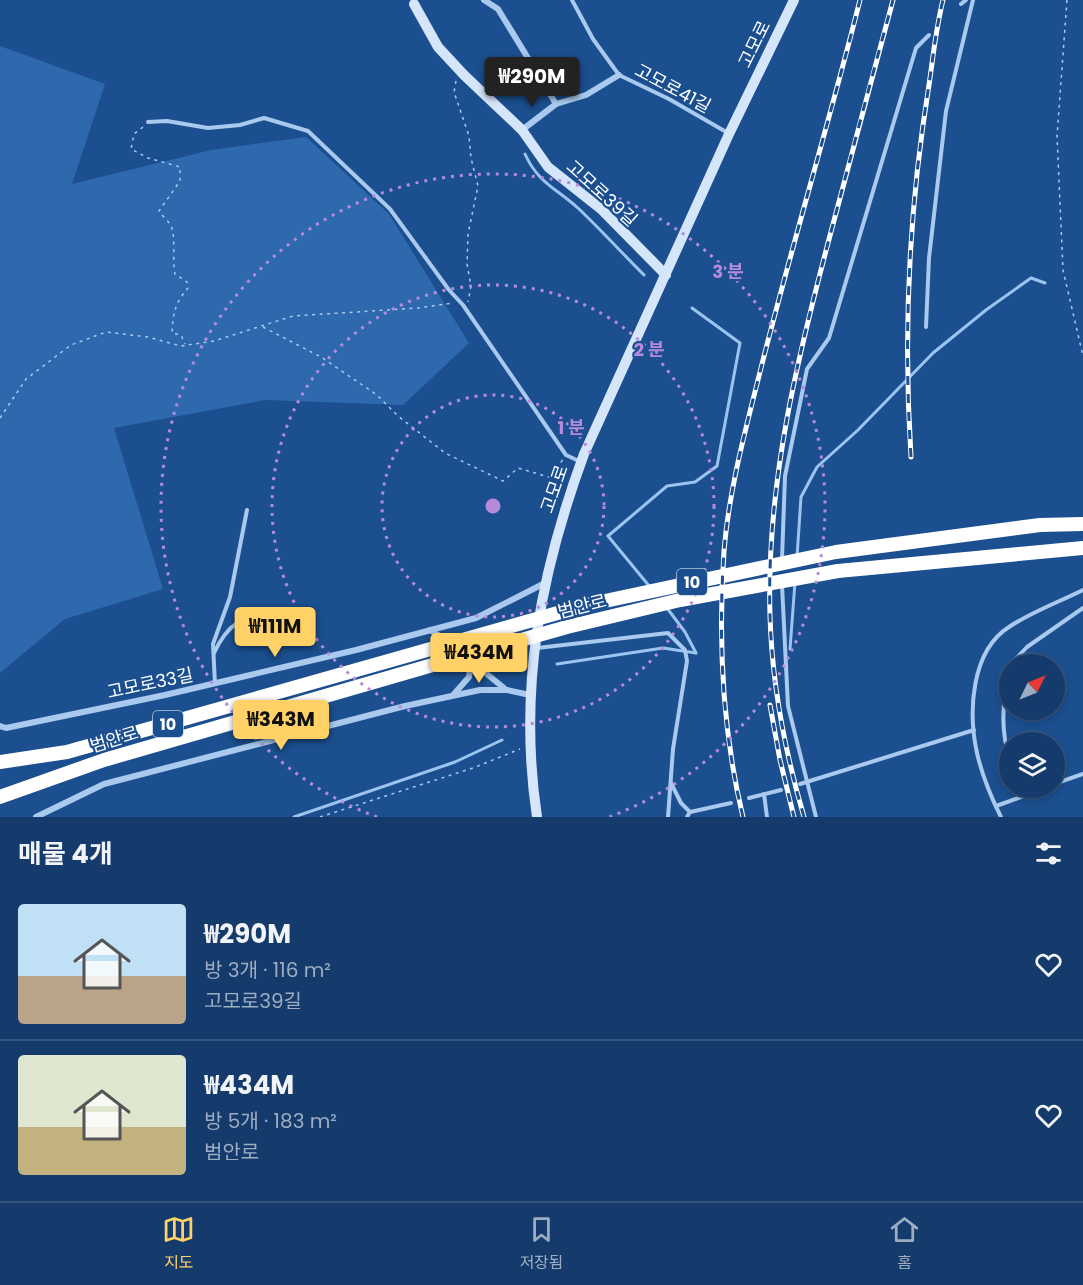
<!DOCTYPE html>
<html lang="ko">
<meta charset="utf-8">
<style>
:root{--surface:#143b6b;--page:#1d4271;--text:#f1f3f6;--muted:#9dadc1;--line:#33557e;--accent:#ffd166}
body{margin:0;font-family:Poppins,"Noto Sans KR",sans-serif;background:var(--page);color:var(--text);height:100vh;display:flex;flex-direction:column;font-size:22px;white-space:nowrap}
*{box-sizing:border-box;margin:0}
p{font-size:20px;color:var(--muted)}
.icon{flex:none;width:33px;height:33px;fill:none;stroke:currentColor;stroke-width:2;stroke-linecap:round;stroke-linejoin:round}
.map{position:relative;height:817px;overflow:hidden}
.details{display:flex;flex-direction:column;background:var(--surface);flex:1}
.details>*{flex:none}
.needle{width:39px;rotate:47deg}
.fabs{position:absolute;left:999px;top:654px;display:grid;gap:12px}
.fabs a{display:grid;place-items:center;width:66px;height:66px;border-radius:50%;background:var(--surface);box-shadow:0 3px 9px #0003,0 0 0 2px var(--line);font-size:30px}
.price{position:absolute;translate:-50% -51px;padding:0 14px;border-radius:6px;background:var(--accent);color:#111;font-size:20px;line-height:39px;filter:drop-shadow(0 2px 3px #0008)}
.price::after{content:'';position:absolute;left:50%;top:36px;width:18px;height:14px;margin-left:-9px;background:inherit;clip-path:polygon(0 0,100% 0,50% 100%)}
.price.active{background:#222;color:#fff}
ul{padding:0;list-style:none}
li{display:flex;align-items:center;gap:18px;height:150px;padding:0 18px}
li+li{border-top:2px solid var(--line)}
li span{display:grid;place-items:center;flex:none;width:168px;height:120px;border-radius:6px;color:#555}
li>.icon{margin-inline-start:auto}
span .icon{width:72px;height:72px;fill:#fffc;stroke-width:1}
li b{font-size:26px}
h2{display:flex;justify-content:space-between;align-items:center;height:72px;padding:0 18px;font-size:26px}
.dock{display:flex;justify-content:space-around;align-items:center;height:84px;border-top:2px solid var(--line);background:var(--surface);font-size:16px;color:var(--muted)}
.dock a{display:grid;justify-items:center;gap:3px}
.dock .active{color:var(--accent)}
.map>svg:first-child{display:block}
</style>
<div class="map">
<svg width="1083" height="817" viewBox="0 0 1083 817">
<rect width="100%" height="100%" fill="#1b4f8f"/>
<polygon fill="#2e69ad" points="0,46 105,84 72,184 211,150 306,137 389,214 469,343 403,405 265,400 114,428 163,589 65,619 0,673"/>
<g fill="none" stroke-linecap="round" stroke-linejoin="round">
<g stroke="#9cc4f0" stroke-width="3">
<path d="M525,154C538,183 556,188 579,209C601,230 622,253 644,275"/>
<polyline points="797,557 801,497 817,467 858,430 933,353 986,310 1031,278 1045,283"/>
<polyline points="650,587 608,536 667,486 695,482 717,466 740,343 692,308"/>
<polyline points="667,608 685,632 696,653"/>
<polyline points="790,649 795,582"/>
<polyline points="557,664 663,648 696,653"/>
<polyline points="294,817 455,762 502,740"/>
</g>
<g stroke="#a9c9ee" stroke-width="1.5" stroke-dasharray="3 4.5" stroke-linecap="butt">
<polyline points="1067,0 1057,136 1063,270 1083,356"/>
<polyline points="456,81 454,92 469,136 471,158 478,186 468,234 467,264 471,286 468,302"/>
<path d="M143,127L134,134L131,149L148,158L180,167V181L159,211C162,216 168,220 171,226C176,236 172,259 175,274L187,282L188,288C175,303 173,313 172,333L181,335L185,344"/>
<polyline points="263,327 321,357 377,395 398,416 445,453 503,481 518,468 552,478 563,459"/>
<polyline points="0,418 26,379 71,345 106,332 148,337 181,346 214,341 293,316 418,308 453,303"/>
<polyline points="1054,770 1059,774"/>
<polyline points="320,817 473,768 520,749"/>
</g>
<g stroke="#a9c9ee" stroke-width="4">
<polyline points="572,0 593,39 619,75 669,99 728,133"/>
<polyline points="961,4 966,0"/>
<polyline points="148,122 167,121 208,128 240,125 264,118 308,131 390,209 449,290 463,305 566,455 581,462"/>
<polyline points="926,327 929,258 946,111 973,0"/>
<polyline points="782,559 785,476 807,369 829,338 916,48 929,35"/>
<polyline points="782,585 788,706 816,817"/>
<polyline points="537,648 668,633 685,650 687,661 673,749 668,817"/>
<path d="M214,653C229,621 243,618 275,609"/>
<polyline points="1011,664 1027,647 1083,608"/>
<path d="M1010,666C1003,696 999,729 1010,759"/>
<polyline points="215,684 213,644 230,597 247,510"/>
<polyline points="671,783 681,803 690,812"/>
<polyline points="800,784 974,730"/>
<polyline points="1054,784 1083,774"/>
<polyline points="764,794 767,817"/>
<polyline points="749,798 781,790"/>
<polyline points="996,806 1046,788"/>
<polyline points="687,817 690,812 731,803"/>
<path d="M1001,817C991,797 982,775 977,753C968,712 971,651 1009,627C1031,612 1059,602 1083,590"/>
</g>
<g stroke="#a9c9ee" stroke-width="6">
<polyline points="484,0 498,9 556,104"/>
<polyline points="522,130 556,104 586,95 619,75"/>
<polyline points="430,630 449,642"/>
<polyline points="466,657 504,688"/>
<polyline points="454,694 469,677 471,661"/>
<polyline points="0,726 6,728 165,695 356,650 476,618 543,584"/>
<polyline points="36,817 104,784 405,706 480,690 507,690 530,695"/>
</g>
<g stroke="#d6e6fa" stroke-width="10">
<polyline points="414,4 438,47 464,75 522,130 548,167 601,209 666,275"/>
<path d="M537,817C518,689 540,574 584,454L729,134L794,0"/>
</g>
<g stroke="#fff" stroke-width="14">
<polyline points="0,762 67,752 586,605 836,552 1040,525 1083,524"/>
<polyline points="0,797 104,760 443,662 567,627 680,600 838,571 1083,548"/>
</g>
<g stroke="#fff" stroke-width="5">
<g id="rail">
<path d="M911,457C903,333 909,208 929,85C933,57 936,28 943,0"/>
<polyline points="770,705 780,760 794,817"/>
<path d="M743,817C722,730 718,640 724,551C729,489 746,428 761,368C792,245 829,123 860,0"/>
<path d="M804,817C785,752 772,684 770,616C766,483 798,355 832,228C852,152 872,76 893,0"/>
</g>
</g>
<use href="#rail" stroke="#1b4f8f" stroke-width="3" stroke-dasharray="9" stroke-linecap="butt"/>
</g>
<g fill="none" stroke="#b68bdc" stroke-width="3" stroke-dasharray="3 6">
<circle cx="493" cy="506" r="111"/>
<circle cx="493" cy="506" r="221"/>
<path d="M377 817A332 332 0 1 1 609 817"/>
</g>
<g text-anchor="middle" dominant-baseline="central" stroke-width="4.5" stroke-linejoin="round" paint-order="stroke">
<g fill="#1b4f8f" stroke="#bbcadd" stroke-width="1.5">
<rect x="677" y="569" width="30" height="26" rx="4.5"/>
<rect x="153" y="711" width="30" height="26" rx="4.5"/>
</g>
<g font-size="16" font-weight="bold" fill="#fff">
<text x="692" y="582">10</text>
<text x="168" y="724">10</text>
</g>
<g font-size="18" fill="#fff" stroke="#1b4f8f">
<text transform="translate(754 44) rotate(-64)">고모로</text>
<text transform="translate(673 88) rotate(28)">고모로41길</text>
<text transform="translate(602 193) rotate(42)">고모로39길</text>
<text transform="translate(554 489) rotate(-71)">고모로</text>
<text transform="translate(582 606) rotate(-14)">범안로</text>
<text transform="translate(150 683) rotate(-12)">고모로33길</text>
<text transform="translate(114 739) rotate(-17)">범안로</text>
</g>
</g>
<circle cx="493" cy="506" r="9" fill="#b68bdc" stroke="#1b4f8f" stroke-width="3"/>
<g font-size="18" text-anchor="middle" font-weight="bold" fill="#b68bdc" stroke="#1b4f8f" stroke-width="4.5" stroke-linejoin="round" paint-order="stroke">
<text x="728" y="278">3 분</text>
<text x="649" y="356">2 분</text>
<text x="571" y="434">1 분</text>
</g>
</svg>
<div class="fabs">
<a><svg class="needle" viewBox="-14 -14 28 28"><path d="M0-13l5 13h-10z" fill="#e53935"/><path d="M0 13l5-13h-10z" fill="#9dadc1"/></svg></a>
<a><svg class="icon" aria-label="layers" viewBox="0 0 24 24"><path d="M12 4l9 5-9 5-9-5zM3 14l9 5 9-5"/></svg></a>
</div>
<b class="price active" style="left:532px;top:108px">₩290M</b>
<b class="price" style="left:275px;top:658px">₩111M</b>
<b class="price" style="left:479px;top:684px">₩434M</b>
<b class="price" style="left:281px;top:751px">₩343M</b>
</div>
<section class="details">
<h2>매물 4개<svg class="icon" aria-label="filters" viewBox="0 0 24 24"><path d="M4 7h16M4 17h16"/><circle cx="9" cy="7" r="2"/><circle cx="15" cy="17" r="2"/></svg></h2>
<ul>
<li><span style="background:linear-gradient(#bfe0f5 60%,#b9a48a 0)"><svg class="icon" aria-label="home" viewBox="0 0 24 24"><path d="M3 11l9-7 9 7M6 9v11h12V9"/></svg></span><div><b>₩290M</b><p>방 3개 · 116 m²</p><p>고모로39길</p></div><svg class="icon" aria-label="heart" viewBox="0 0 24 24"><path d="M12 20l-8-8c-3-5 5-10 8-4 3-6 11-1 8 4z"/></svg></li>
<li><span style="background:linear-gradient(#dfe7d0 60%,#c2b280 0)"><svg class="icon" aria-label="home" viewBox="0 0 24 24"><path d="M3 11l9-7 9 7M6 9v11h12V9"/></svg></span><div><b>₩434M</b><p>방 5개 · 183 m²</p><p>범안로</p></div><svg class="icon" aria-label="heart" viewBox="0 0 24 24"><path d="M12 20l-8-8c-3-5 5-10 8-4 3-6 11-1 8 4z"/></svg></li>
</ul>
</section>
<nav class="dock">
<a class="active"><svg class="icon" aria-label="map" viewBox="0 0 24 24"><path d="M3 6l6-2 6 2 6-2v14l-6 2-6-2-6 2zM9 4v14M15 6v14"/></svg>지도</a>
<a><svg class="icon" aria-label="saved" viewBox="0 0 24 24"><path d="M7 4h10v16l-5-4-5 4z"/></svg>저장됨</a>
<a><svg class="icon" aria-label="home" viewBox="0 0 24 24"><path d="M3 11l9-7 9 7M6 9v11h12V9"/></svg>홈</a>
</nav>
